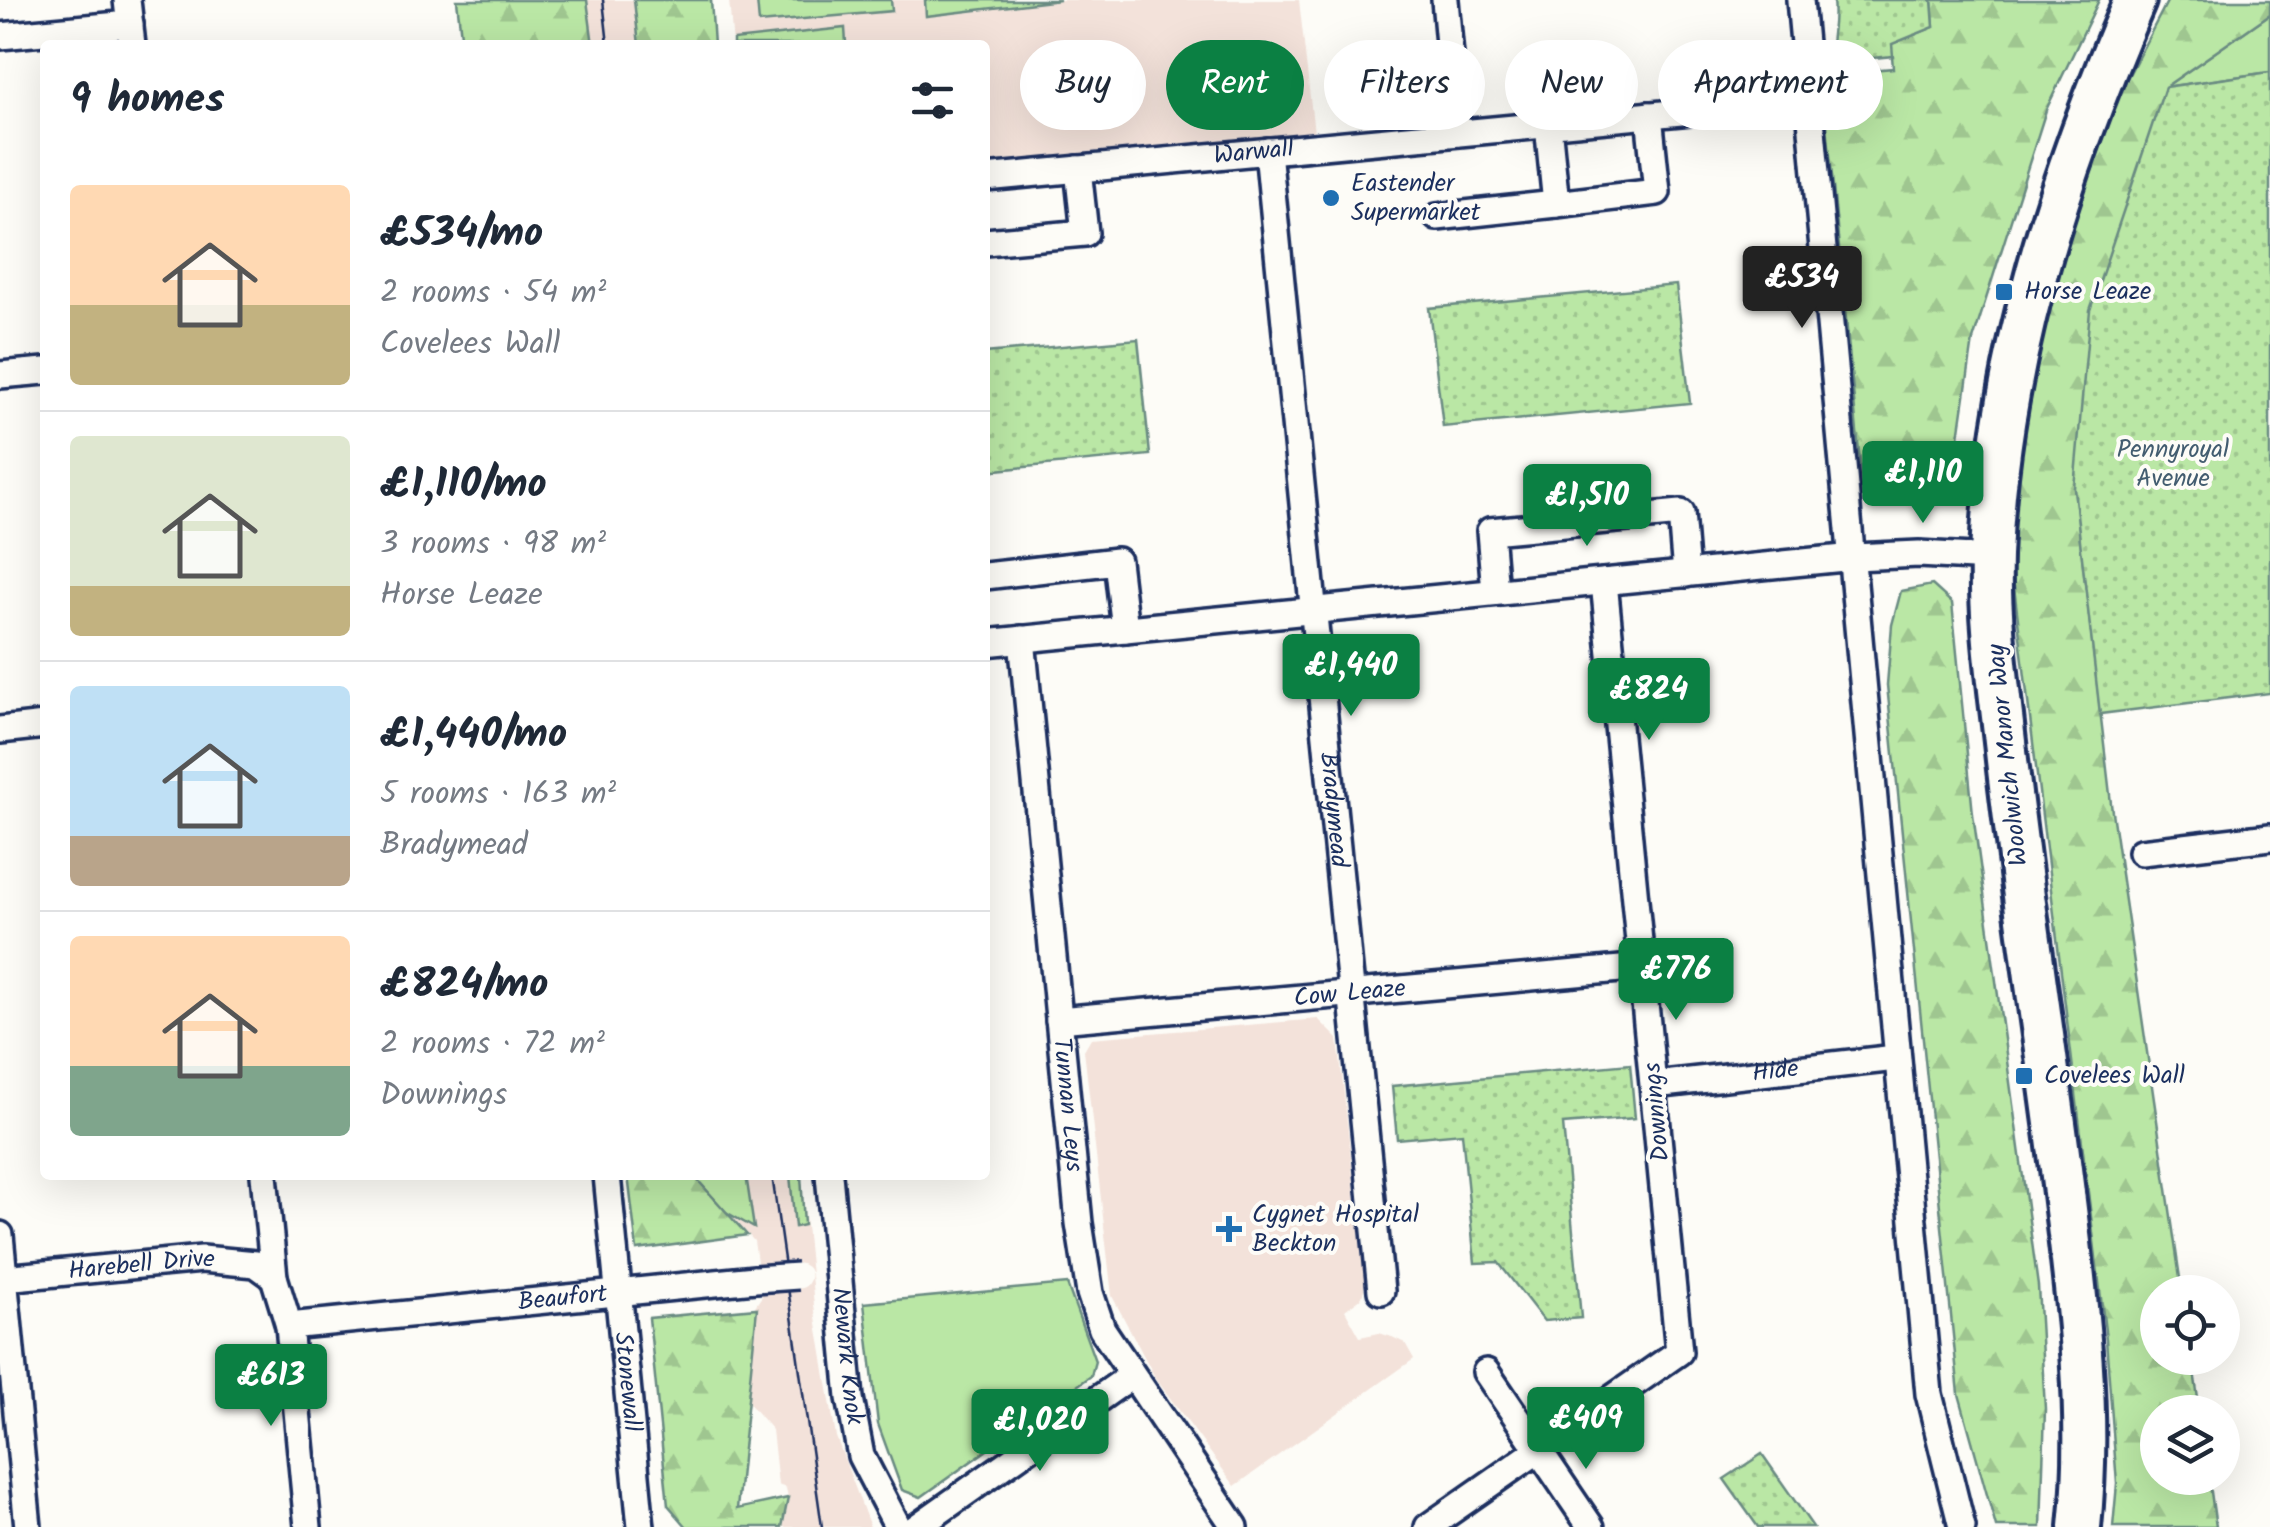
<!DOCTYPE html>
<meta charset="utf-8">
<style>
:root{--surface:#fff;--page:#f6f6f7;--text:#1f2937;--muted:#747a83;--line:#e0e1e3;--accent:#0b8043}
body{margin:0;font-family:Kalam,sans-serif;background:var(--page);color:var(--text);height:100vh;display:flex;flex-direction:column;font-size:38px;white-space:nowrap}
*{box-sizing:border-box;margin:0}
p{font-size:32px;color:var(--muted)}
.icon{flex:none;width:55px;height:55px;fill:none;stroke:currentColor;stroke-width:2;stroke-linecap:round;stroke-linejoin:round}
.map{position:relative;flex:1;overflow:hidden}
.details{position:absolute;left:40px;top:40px;width:950px;height:1140px;display:flex;flex-direction:column;background:var(--surface);border-radius:10px;box-shadow:0 10px 40px #0002}
.details>*{flex:none}
.hud{position:absolute;left:1020px;top:40px;width:950px;height:90px;display:flex;gap:20px}
.controls{position:absolute;left:2140px;top:1275px;display:grid;gap:20px}
.controls a{display:grid;place-items:center;width:100px;height:100px;border-radius:50%;background:var(--surface);box-shadow:0 10px 40px #0002;font-size:50px}
.price{position:absolute;translate:-50% -85px;padding:0 22px;border-radius:10px;background:var(--accent);color:#fff;font-size:32px;line-height:65px;filter:drop-shadow(0 2px 5px #0008)}
.price::after{content:'';position:absolute;left:50%;top:60px;width:30px;height:22px;margin-left:-15px;background:inherit;clip-path:polygon(0 0,100% 0,50% 100%)}
.price.on{background:#222;color:#fff}
ul{padding:0;list-style:none}
li{display:flex;align-items:center;gap:30px;height:250px;padding:0 30px}
li+li{border-top:2px solid var(--line)}
li span{display:grid;place-items:center;flex:none;width:280px;height:200px;border-radius:10px;color:#555}
li>.icon{margin-inline-start:auto}
span .icon{width:120px;height:120px;fill:#fffc;stroke-width:1}
li b{font-size:42px}
h2{display:flex;justify-content:space-between;align-items:center;height:120px;padding:0 30px;font-size:42px}
.chip{padding:0 35px;border-radius:45px;background:var(--surface);box-shadow:0 10px 40px #0002;font-size:35px;line-height:90px}
.chip.on{background:var(--accent);color:#fff}
.map>svg:first-child{display:block}
</style>
<div class="map">
<svg width="2270" height="1527" viewBox="0 0 2270 1527">
<defs>
<pattern id="forest-firs" width="22" height="20" patternUnits="userSpaceOnUse" patternTransform="scale(2.5)"><rect width="22" height="20" fill="#bae7a5"/><path d="M5 1l3.5 6h-7zM16 11l3.5 6h-7z" fill="#9fc690"/></pattern>
<pattern id="garden-dots" width="8" height="8" patternUnits="userSpaceOnUse" patternTransform="scale(2.5)"><rect width="8" height="8" fill="#bae7a5"/><path d="M2 2h.1M6 6h.1" fill="none" stroke="#9fc690" stroke-width="1.8" stroke-linecap="round"/></pattern>
</defs>
<rect width="100%" height="100%" fill="#fdfcf7"/>
<filter id="ink" filterUnits="userSpaceOnUse"><feTurbulence type="fractalNoise" baseFrequency=".01" numOctaves="2"/><feDisplacementMap in="SourceGraphic" scale="20" xChannelSelector="R" yChannelSelector="G"/><feConvolveMatrix kernelMatrix="1 2 1 2 8 2 1 2 1" color-interpolation-filters="sRGB"/></filter>
<g filter="url(#ink)">
<g fill="#f3e2da">
<polygon points="571,0 694,0 699,45 573,45"/>
<polygon points="729,0 1299,0 1314,133 985,164 985,45 733,45"/>
<polygon points="1318,1019 1338,1039 1365,1285 1362,1297 1345,1310 1360,1337 1379,1333 1392,1337 1405,1343 1414,1359 1235,1486 1156,1379 1112,1296 1084,1050 1091,1038"/>
<polygon points="693,1175 801,1175 814,1305 836,1437 870,1527 782,1527 788,1498 786,1488 778,1485 772,1430 716,1365 762,1296 754,1241"/>
</g>
<g fill="#bae7a5" stroke="#6a8b82" stroke-width="2.5">
<polygon points="757,0 891,0 892,11 759,23"/>
<polygon points="925,0 1060,0 926,16"/>
<polygon points="2270,14 2270,72 2165,87"/>
<polygon points="845,28 846,43 838,45 733,45 733,40"/>
<polygon points="693,1175 746,1175 754,1228 726,1212"/>
<polygon points="1067,1284 1095,1361 1091,1376 921,1497 902,1490 878,1424 864,1303"/>
</g>
<g fill="url(#forest-firs)" stroke="#6a8b82" stroke-width="2.5">
<polygon points="457,0 587,0 593,45 462,45"/>
<polygon points="634,0 711,0 714,45 639,45"/>
<polygon points="1932,0 2099,0 2046,110 1973,340 1953,479 1863,493 1822,74 1893,68 1891,44 1934,27"/>
<polygon points="2168,0 2270,0 2270,14 2165,87 2074,488 2112,812 2182,1292 2158,1292 2158,1358 2192,1358 2200,1412 2158,1412 2158,1478 2209,1478 2216,1527 2113,1527 2117,1484 2106,1339 2008,538 2027,393 2053,262 2111,109"/>
<polygon points="1932,585 1952,603 1973,814 2038,1286 2045,1409 2041,1527 1996,1527 1959,1394 1887,685 1892,625 1901,591"/>
<polygon points="628,1175 693,1175 747,1235 637,1250"/>
<polygon points="790,1175 801,1175 804,1225 795,1227"/>
<polygon points="757,1308 737,1509 788,1498 782,1527 687,1527 668,1505 649,1318"/>
</g>
<g fill="url(#garden-dots)" stroke="#6a8b82" stroke-width="2.5">
<path d="M1833,0H1932L1934,27L1892,44L1893,56L1831,62C1829,39 1836,24 1833,0Z"/>
<polygon points="2270,72 2270,693 2100,714 2074,488 2090,310 2165,87"/>
<polygon points="1676,285 1690,403 1443,427 1429,308"/>
<polygon points="1138,339 1150,455 985,471 985,353"/>
<polygon points="1630,1064 1635,1118 1563,1124 1581,1318 1544,1321 1498,1262 1475,1263 1462,1133 1397,1139 1392,1086"/>
<polygon points="1762,1454 1813,1527 1758,1527 1724,1479"/>
</g>
<g fill="none" stroke-linecap="round" stroke-linejoin="round">
<g stroke="#1b2f5e" stroke-width="32">
<g id="minor">
<polyline points="127,0 132,45"/>
<polyline points="1445,0 1457,133"/>
<polyline points="1800,0 1929,1394 1962,1527"/>
<polyline points="0,36 130,24"/>
<polyline points="1548,125 1556,204 1657,192 1649,115"/>
<path id="s1" d="M1268,151L1381,1291"/>
<path id="s2" d="M985,178L1809,100"/>
<polyline points="1437,217 1556,204"/>
<polyline points="985,242 1085,233 1078,169"/>
<polyline points="0,375 45,371"/>
<polyline points="985,576 1117,561 1125,629"/>
<polyline points="1495,592 1490,531 1681,513 1686,574"/>
<path id="s3" d="M1022,639L1079,1223L1090,1293L1102,1329L1235,1527"/>
<polyline points="985,643 1854,557 1919,554 1991,558"/>
<polyline points="0,730 45,725"/>
<polyline points="2141,852 2270,837"/>
<path id="s4" d="M1059,1020L1643,967"/>
<path id="s5" d="M1654,1085L1896,1058"/>
<polyline points="264,1175 274,1277 289,1326 308,1527"/>
<path id="s6" d="M607,1175L641,1527"/>
<path id="s7" d="M829,1175L850,1398L861,1456L898,1527"/>
<polyline points="0,1235 28,1527"/>
<path id="s8" d="M4,1278L202,1259L256,1264L274,1277"/>
<path id="s9" d="M289,1326L755,1279"/>
<polyline points="1486,1372 1591,1527"/>
<polyline points="917,1527 1131,1376"/>
<polyline points="1428,1527 1679,1352 1604,582"/>
</g>
</g>
<g stroke="#1b2f5e" stroke-width="48">
<path id="primary" d="M2080,1527C2092,1413 2077,1298 2063,1185C2045,1040 2022,896 2006,751C1999,687 1989,621 1991,556C1998,363 2059,175 2135,0"/>
</g>
<use href="#minor" stroke="#fdfcf7" stroke-width="25"/>
<use href="#primary" stroke="#fdfcf7" stroke-width="40"/>
<g stroke="#1b2f5e" stroke-width="2.5">
<polyline points="603,0 608,45"/>
<polyline points="772,1175 822,1527"/>
</g>
<g stroke="#1b2f5e" stroke-width="32" stroke-linecap="butt">
<polyline id="minor-bridge" points="755,1279 798,1276"/>
</g>
<use href="#minor-bridge" stroke="#fdfcf7" stroke-width="25"/>
</g>
</g>
<g fill="#1f6fb2" stroke="#fdfcf7" stroke-width="4">
<circle cx="1331" cy="198" r="10"/>
<rect x="1994" y="282" width="20" height="20" rx="5"/>
<rect x="2014" y="1066" width="20" height="20" rx="5"/>
<path d="M1224 1214h10v10h10v10h-10v10h-10v-10h-10v-10h10z"/>
</g>
<g text-anchor="middle" dominant-baseline="central" stroke-width="8" stroke-linejoin="round" paint-order="stroke">
<g font-size="25" fill="#1b2f5e" stroke="#fdfcf7">
<text stroke="none"><textPath href="#s2" startOffset="270">Warwall</textPath></text>
<text transform="translate(2008 755) rotate(-96)">Woolwich Manor Way</text>
<text stroke="none"><textPath href="#s1" startOffset="662">Bradymead</textPath></text>
<text stroke="none"><textPath href="#s4" startOffset="292">Cow Leaze</textPath></text>
<text stroke="none"><textPath href="#s5" startOffset="122">Hide</textPath></text>
<text stroke="none"><textPath href="#s3" startOffset="468">Tunnan Leys</textPath></text>
<text transform="translate(1657 1112) rotate(-95)">Downings</text>
<text stroke="none"><textPath href="#s8" startOffset="138">Harebell Drive</textPath></text>
<text stroke="none"><textPath href="#s9" startOffset="275">Beaufort</textPath></text>
<text stroke="none"><textPath href="#s7" startOffset="182">Newark Knok</textPath></text>
<text stroke="none"><textPath href="#s6" startOffset="208">Stonewall</textPath></text>
</g>
<g font-size="25" fill="#1b2f5e" stroke="#fdfcf7" text-anchor="start">
<text x="1351" y="184">Eastender<tspan x="1351" dy="29">Supermarket</tspan></text>
<text x="2024" y="292">Horse Leaze</text>
<text x="2044" y="1076">Covelees Wall</text>
<text x="1252" y="1215">Cygnet Hospital<tspan x="1252" dy="29">Beckton</tspan></text>
</g>
<g font-size="25" fill="#435d70" stroke="#fdfcf7">
<text x="2173" y="450">Pennyroyal<tspan x="2173" dy="29">Avenue</tspan></text>
</g>
</g>
</svg>
<div class="controls">
<a><svg class="icon" aria-label="locate" viewBox="0 0 24 24"><circle cx="12" cy="12" r="6"/><path d="M12 2v4M12 18v4M2 12h4M18 12h4"/></svg></a>
<a><svg class="icon" aria-label="layers" viewBox="0 0 24 24"><path d="M12 4l9 5-9 5-9-5zM3 14l9 5 9-5"/></svg></a>
</div>
<b class="price on" style="left:1802px;top:331px">£534</b>
<b class="price" style="left:1923px;top:526px">£1,110</b>
<b class="price" style="left:1587px;top:549px">£1,510</b>
<b class="price" style="left:1351px;top:719px">£1,440</b>
<b class="price" style="left:1649px;top:743px">£824</b>
<b class="price" style="left:1676px;top:1023px">£776</b>
<b class="price" style="left:271px;top:1429px">£613</b>
<b class="price" style="left:1586px;top:1472px">£409</b>
<b class="price" style="left:1040px;top:1474px">£1,020</b>
<div class="hud">
<a class="chip">Buy</a>
<a class="chip on">Rent</a>
<a class="chip">Filters</a>
<a class="chip">New</a>
<a class="chip">Apartment</a>
</div>
<section class="details">
<h2>9 homes<svg class="icon" aria-label="filters" viewBox="0 0 24 24"><path d="M4 7h16M4 17h16"/><circle cx="9" cy="7" r="2"/><circle cx="15" cy="17" r="2"/></svg></h2>
<ul>
<li><span style="background:linear-gradient(#ffd9b3 60%,#c2b280 0)"><svg class="icon" aria-label="home" viewBox="0 0 24 24"><path d="M3 11l9-7 9 7M6 9v11h12V9"/></svg></span><div><b>£534/mo</b><p>2 rooms · 54 m²</p><p>Covelees Wall</p></div></li>
<li><span style="background:linear-gradient(#dfe7d0 75%,#c2b280 0)"><svg class="icon" aria-label="home" viewBox="0 0 24 24"><path d="M3 11l9-7 9 7M6 9v11h12V9"/></svg></span><div><b>£1,110/mo</b><p>3 rooms · 98 m²</p><p>Horse Leaze</p></div></li>
<li><span style="background:linear-gradient(#bfe0f5 75%,#b9a48a 0)"><svg class="icon" aria-label="home" viewBox="0 0 24 24"><path d="M3 11l9-7 9 7M6 9v11h12V9"/></svg></span><div><b>£1,440/mo</b><p>5 rooms · 163 m²</p><p>Bradymead</p></div></li>
<li><span style="background:linear-gradient(#ffd9b3 65%,#7fa58c 0)"><svg class="icon" aria-label="home" viewBox="0 0 24 24"><path d="M3 11l9-7 9 7M6 9v11h12V9"/></svg></span><div><b>£824/mo</b><p>2 rooms · 72 m²</p><p>Downings</p></div></li>
</ul>
</section>
</div>
